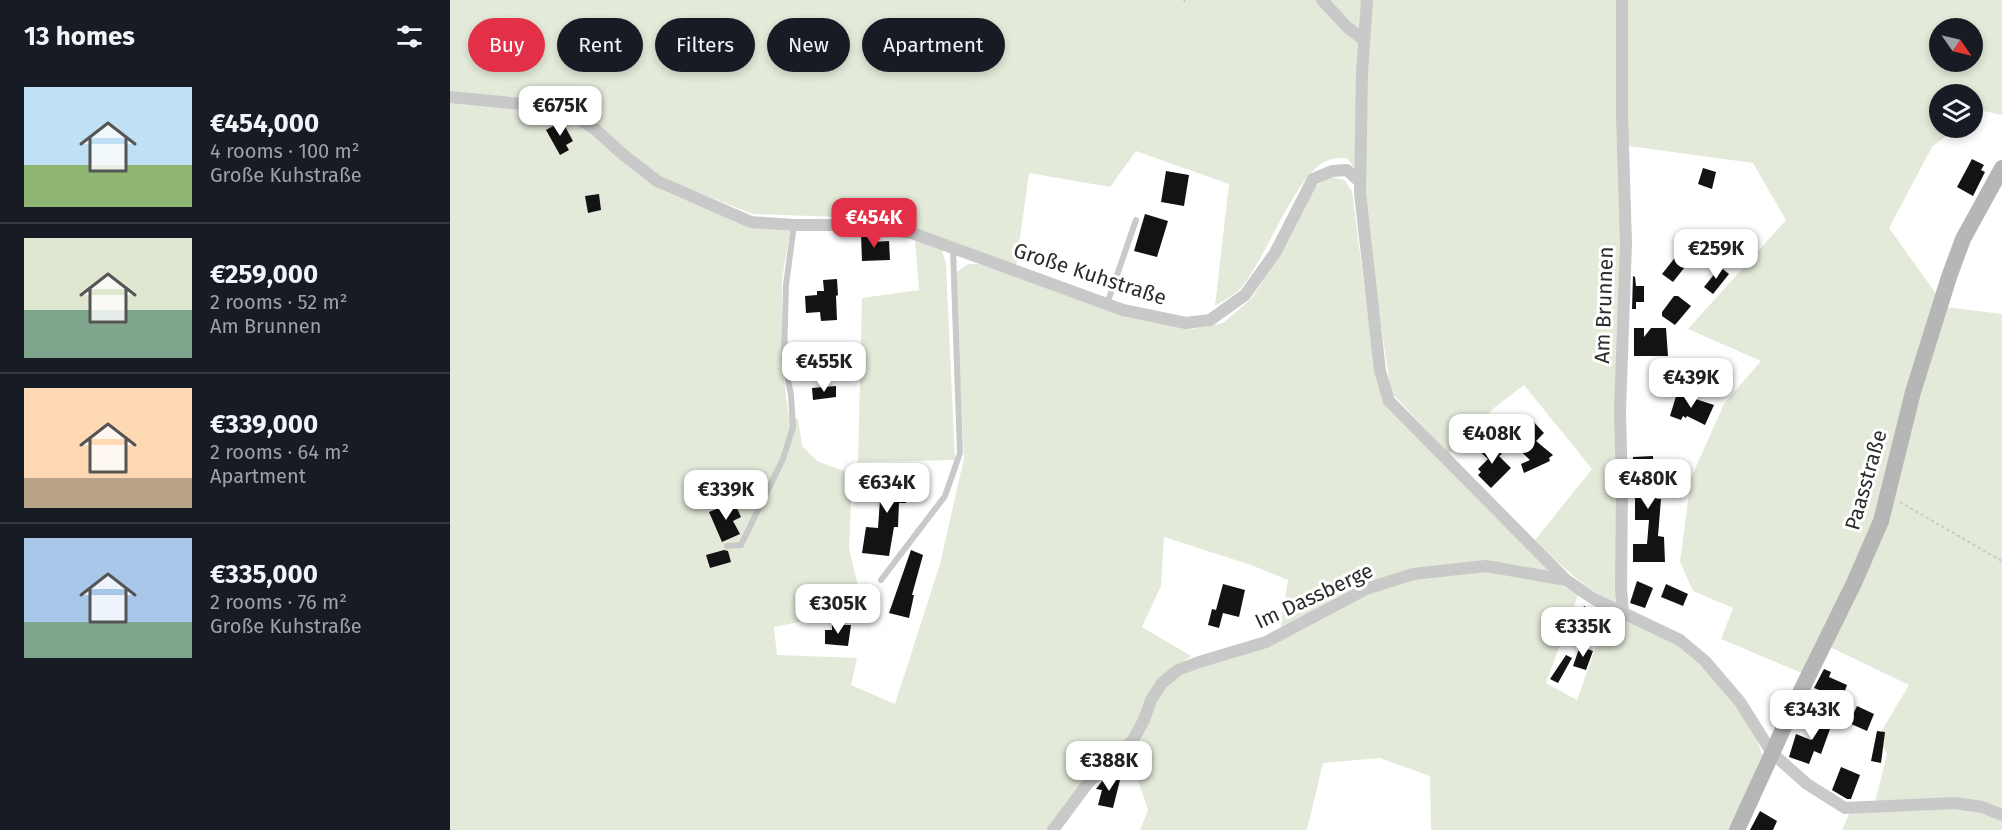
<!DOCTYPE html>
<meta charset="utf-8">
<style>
:root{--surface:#171b24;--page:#20242c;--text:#f1f3f6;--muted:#9ea1a6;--line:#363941;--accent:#e13047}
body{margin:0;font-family:"Fira Sans",sans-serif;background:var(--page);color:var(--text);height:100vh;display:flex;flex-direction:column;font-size:22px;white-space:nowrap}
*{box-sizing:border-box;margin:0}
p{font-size:20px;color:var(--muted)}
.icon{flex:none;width:33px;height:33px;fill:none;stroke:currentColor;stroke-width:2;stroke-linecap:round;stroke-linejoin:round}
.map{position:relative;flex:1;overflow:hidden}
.side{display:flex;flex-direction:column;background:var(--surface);width:450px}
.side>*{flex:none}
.top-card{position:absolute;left:18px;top:18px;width:570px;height:54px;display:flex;gap:12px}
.needle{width:39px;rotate:124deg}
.fabs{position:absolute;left:1479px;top:18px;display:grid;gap:12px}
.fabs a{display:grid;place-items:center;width:54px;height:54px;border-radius:50%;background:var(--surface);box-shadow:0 3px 9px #0003;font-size:30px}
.price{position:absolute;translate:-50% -51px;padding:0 14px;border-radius:12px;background:#fff;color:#222;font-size:20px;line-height:39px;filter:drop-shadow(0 2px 3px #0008)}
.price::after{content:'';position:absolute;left:50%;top:36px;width:18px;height:14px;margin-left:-9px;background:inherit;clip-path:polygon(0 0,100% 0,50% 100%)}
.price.current{background:var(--accent);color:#fff}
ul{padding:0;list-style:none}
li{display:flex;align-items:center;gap:18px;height:150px;padding:0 24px}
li+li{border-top:2px solid var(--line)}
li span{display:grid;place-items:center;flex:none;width:168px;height:120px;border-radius:0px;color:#555}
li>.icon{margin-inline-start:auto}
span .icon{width:72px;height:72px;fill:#fffc;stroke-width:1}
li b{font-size:26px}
h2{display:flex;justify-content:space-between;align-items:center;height:72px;padding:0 24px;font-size:26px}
.tag{padding:0 21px;border-radius:27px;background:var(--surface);box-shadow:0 3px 9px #0003;font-size:21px;line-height:54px}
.tag.current{background:var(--accent);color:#fff}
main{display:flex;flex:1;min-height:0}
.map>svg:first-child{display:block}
</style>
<main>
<section class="side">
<h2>13 homes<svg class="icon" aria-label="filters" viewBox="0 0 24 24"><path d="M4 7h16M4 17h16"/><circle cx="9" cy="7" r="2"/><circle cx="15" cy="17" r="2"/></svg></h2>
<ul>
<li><span style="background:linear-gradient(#bfe0f5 65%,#8fb573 0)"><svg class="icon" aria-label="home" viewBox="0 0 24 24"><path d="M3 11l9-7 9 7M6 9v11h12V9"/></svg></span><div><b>€454,000</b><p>4 rooms · 100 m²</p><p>Große Kuhstraße</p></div></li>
<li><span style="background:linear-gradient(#dfe7d0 60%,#7fa58c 0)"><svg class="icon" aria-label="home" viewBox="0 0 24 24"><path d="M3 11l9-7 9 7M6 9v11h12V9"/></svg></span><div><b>€259,000</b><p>2 rooms · 52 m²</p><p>Am Brunnen</p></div></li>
<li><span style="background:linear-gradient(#ffd9b3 75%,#b9a48a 0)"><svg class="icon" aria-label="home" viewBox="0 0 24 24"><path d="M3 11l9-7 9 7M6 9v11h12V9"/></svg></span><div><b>€339,000</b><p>2 rooms · 64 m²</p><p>Apartment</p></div></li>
<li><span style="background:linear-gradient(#a9c7e8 70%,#7fa58c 0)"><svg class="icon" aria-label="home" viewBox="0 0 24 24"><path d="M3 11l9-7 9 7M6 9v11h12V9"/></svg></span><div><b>€335,000</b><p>2 rooms · 76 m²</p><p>Große Kuhstraße</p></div></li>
</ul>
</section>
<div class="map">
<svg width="1552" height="830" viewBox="0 0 1552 830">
<rect width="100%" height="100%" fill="#fff"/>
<g fill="#e3ead9" fill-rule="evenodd">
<path d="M0,0H1552V115L1529,110L1523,115L1522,94H1490V128H1506L1482,147L1439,228L1487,295L1425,523L1352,673L1271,639L1283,608L1243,591L1230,562L1241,478L1274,404L1311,361L1238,329L1336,220L1303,163L1179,146V143L1171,146L1167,605C1135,588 1110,566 1085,540L1142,469L1074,385L1044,408L999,454L941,392L920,251L915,183L897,158C892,158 884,158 879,160C847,170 816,259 791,288C785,295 773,301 765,306L779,184L686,151L660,187L579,173L566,266L461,228L417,218L303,214L213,179L157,146L214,191L299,225L340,231L332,280V358L338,414L348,419L352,446L367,461L397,472L401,503L399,548L408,586L400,610L383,619L367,610L368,618L324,627L327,655L407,658L401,685L445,704L490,564L514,458L505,287L507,272L518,264H529L702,322L743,329L773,323L802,298L829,256L861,191L873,180L882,177L894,180L902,191L926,380L933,399L1098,568L1095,573L965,570L830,630L838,580L801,565L714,537L711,586L692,627L741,656L715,675L680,739L599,830H0ZM1490,28H1522V62H1490Z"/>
<polygon points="465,240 492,250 496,264 505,460 408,462 412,298 469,290"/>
<polygon points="1495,307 1552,314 1552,810 1425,802 1437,754 1428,737 1459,685 1380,647"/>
<path d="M1038,569L1104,581L1128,595L1096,683L1127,700L1158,613C1178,621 1209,631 1226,643C1251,661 1307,725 1312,755L1279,830H981L980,776L930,758L873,763L857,830H690L698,810L688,780L673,756L710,691L727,674L917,593L962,579Z"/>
<polygon points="1504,806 1552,819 1552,830 1392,830 1400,812"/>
</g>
<g fill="#131313">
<polygon points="112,121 123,141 116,145 119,150 110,155 96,130"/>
<polygon points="1522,159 1534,165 1531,170 1535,172 1523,196 1507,187"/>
<polygon points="1253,168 1266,172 1262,189 1248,184"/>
<polygon points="716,171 739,175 734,206 711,202"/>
<polygon points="149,194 151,210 138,213 135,196"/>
<polygon points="695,214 718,221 707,257 684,251"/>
<polygon points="411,234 422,235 422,242 439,241 440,260 412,261"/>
<polygon points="1227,255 1238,263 1223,282 1212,274"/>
<polygon points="1270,267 1279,274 1263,294 1254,287"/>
<polygon points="1183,276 1185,277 1186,286 1194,286 1194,302 1186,302 1186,309 1182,309"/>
<polygon points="387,279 388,295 386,296 387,320 371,321 370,312 356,313 355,296 367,295 367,291 374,291 373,280"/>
<polygon points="1224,296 1228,296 1241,306 1225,325 1212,316 1212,312"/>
<polygon points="1184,328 1194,328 1194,337 1201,328 1216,328 1218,356 1184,356"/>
<polygon points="386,386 386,397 363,400 362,388"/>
<polygon points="1227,393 1264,405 1255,425 1237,416 1236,418 1233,416 1231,420 1220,416"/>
<polygon points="1079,417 1094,433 1086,441 1103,455 1099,458 1100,461 1074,473 1071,464 1080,460 1057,438"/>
<polygon points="1039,441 1052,454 1049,456 1061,468 1041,488 1028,475 1031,472 1028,469 1038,459 1028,450"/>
<polygon points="1203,456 1203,462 1208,462 1205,495 1207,499 1211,499 1208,536 1214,537 1215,562 1183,562 1183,544 1197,544 1199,520 1185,520 1185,482 1182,482 1183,457"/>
<polygon points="432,472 459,474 456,503 449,503 448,527 444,527 439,556 412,553 416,527 428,528"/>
<polygon points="284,502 291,517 283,521 290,534 272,542 259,512"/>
<polygon points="274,550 278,551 281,562 260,568 256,555"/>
<polygon points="461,550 473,555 462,595 464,595 459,618 439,613"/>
<polygon points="1187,581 1203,588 1195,608 1180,603"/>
<polygon points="773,584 795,590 789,617 773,613 769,628 758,625 762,609 766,610"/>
<polygon points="1216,584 1238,594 1233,606 1211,597"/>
<polygon points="1134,606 1150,614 1142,630 1135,626 1130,637 1121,632"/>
<polygon points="382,625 401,625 398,646 375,644 375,630 382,630"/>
<polygon points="1130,646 1143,651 1136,670 1123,666"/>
<polygon points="1116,655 1122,658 1108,683 1100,679"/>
<polygon points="1374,669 1381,672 1379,677 1397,685 1392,699 1364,688"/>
<polygon points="1407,706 1424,714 1417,731 1399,723"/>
<polygon points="1371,713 1384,718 1371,754 1364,751 1359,764 1339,757 1346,734 1361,740"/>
<polygon points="1427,731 1435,732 1431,763 1421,761"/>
<polygon points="1391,767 1410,775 1401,799 1397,799 1382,790"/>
<polygon points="660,776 670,780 663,808 648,805 652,790 646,789 653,780 659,781"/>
<polygon points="1310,811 1327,821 1323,830 1300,830"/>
</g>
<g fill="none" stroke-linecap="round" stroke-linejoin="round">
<g stroke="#c9c9c9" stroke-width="2" stroke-dasharray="3 3" stroke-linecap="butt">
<polyline points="734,0 735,2"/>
<polyline points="1450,502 1552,561"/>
</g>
<g stroke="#c9c9c9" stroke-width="6">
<polyline points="657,304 686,220"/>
<polyline points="277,546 291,545 333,459 343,427 341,395 334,360 336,285 344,225"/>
<polyline points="431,580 495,496 510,453 503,249"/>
</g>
<g stroke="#c9c9c9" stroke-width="12">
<polyline points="872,0 897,27 914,40"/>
<polyline points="917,0 912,73 910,193 930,371 939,401 1116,580 1144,599 1230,640 1255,661 1290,702 1322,753 1357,784 1395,808 1505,803 1532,807 1552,815"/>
<polyline points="1172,0 1172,116 1176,243 1170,411 1172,491 1171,588 1173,612"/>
<polyline points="0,97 112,108 145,129 170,152 207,181 301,222 344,225 412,225 462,233 673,310 736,323 760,320 795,295 825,253 863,179 882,171 897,170 910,182"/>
<polyline points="603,830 638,783 683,740 694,720 701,700 712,683 728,670 749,662 816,642 916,589 963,574 1036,566 1116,580"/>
</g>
<polyline stroke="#b6b6b6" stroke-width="16" points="1287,830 1345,703 1404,583 1431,521 1463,392 1499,277 1513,239 1552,168"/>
</g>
<g text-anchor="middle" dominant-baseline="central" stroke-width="6" stroke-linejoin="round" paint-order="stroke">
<g font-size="21" fill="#2c2c2c" stroke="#fff">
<text transform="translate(640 274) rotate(18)">Große Kuhstraße</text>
<text transform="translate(1154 305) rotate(-88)">Am Brunnen</text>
<text transform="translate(1416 480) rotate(-74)">Paasstraße</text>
<text transform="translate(864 596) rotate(-25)">Im Dassberge</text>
</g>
</g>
</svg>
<div class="fabs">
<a><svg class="needle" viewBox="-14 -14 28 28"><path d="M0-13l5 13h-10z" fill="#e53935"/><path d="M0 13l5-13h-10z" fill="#9ea1a6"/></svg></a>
<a><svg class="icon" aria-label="layers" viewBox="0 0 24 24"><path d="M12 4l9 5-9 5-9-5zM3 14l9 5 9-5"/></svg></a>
</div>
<b class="price" style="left:110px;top:137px">€675K</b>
<b class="price current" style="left:424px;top:249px">€454K</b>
<b class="price" style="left:1266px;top:280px">€259K</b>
<b class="price" style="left:374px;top:393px">€455K</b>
<b class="price" style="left:1241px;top:409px">€439K</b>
<b class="price" style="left:1042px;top:465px">€408K</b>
<b class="price" style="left:1198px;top:510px">€480K</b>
<b class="price" style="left:437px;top:514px">€634K</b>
<b class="price" style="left:276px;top:521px">€339K</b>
<b class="price" style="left:388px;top:635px">€305K</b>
<b class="price" style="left:1133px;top:658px">€335K</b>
<b class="price" style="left:1362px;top:741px">€343K</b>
<b class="price" style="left:659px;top:792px">€388K</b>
<div class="top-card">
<a class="tag current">Buy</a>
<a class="tag">Rent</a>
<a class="tag">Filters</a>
<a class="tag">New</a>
<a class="tag">Apartment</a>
</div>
</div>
</main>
